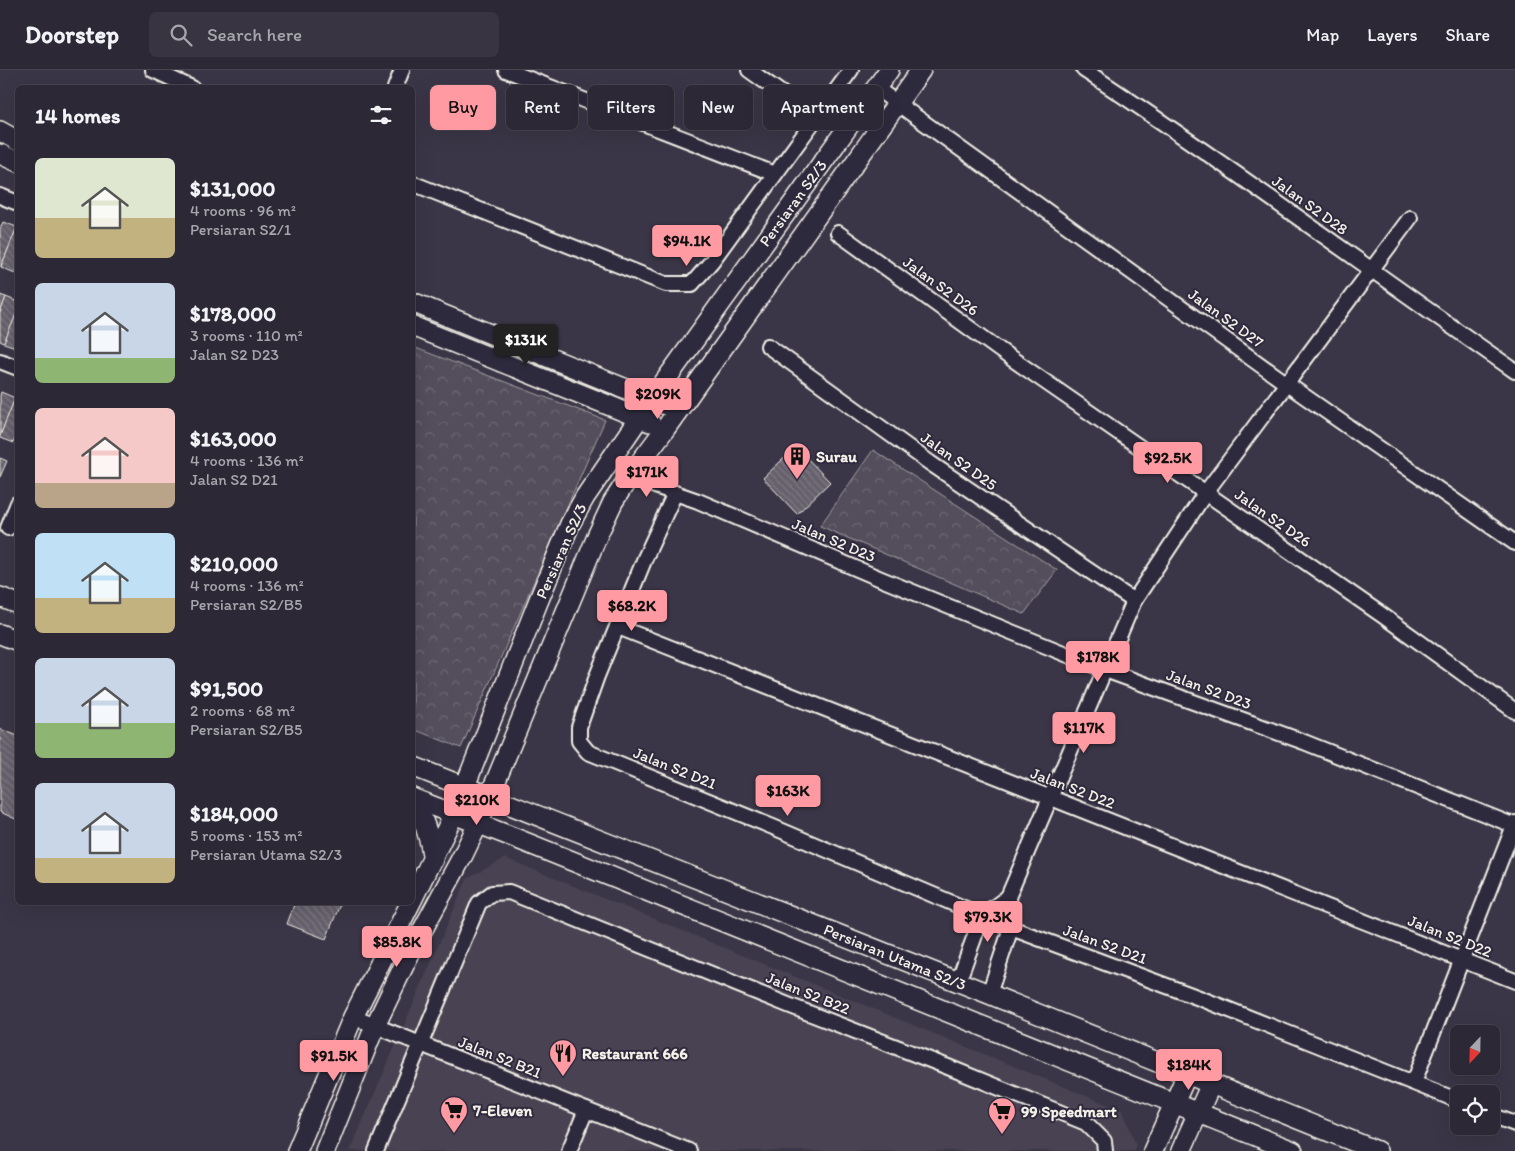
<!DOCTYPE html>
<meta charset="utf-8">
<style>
:root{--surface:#2c2835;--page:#383441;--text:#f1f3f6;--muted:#a6a6ad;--line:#484450;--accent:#ff9aa2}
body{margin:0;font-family:Itim,sans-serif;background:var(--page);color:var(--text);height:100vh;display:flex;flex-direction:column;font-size:19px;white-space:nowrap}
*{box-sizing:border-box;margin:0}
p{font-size:16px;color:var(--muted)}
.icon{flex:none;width:28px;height:28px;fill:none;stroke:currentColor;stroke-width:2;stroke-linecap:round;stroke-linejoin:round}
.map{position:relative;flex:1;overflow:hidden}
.details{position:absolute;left:15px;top:15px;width:400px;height:820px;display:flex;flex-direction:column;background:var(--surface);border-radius:8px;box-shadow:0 5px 20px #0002,0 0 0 1px var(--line)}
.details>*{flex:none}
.top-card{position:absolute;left:430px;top:15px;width:475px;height:45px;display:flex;gap:10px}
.needle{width:32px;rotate:202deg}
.controls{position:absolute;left:1450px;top:955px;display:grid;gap:10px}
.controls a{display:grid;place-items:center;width:50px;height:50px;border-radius:8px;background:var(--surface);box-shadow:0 5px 20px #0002,0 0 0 1px var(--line);font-size:25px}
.price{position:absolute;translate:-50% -42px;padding:0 11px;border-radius:5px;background:var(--accent);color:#111;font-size:16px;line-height:32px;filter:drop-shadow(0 1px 2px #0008)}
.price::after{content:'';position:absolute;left:50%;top:30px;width:15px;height:11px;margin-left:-8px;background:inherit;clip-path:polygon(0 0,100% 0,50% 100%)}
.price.on{background:#222;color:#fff}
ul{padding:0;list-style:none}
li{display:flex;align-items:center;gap:15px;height:125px;padding:0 20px}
li span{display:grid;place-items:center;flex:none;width:140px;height:100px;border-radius:8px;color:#555}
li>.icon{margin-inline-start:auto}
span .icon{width:60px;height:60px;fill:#fffc;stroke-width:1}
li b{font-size:21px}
h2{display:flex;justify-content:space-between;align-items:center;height:60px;padding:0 20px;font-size:21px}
.chip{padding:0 18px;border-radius:8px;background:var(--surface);box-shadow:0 5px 20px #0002,0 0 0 1px var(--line);font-size:18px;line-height:45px}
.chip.on{background:var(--accent);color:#111}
header{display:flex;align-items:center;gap:30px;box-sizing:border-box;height:70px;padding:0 25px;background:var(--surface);border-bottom:1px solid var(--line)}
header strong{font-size:24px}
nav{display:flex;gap:28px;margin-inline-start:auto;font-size:18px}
.search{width:350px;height:45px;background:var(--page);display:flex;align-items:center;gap:12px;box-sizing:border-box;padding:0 18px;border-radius:8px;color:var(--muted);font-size:19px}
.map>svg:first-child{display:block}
</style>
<header>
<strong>Doorstep</strong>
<div class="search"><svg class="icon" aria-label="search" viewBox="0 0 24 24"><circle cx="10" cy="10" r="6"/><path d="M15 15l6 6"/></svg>Search here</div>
<nav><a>Map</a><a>Layers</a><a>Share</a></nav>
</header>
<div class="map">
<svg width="1515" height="1081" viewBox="0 0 1515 1081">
<defs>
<pattern id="park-crowns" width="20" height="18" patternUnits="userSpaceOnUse" patternTransform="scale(1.25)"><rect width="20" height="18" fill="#534e5c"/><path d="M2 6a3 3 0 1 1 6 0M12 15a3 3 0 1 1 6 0" fill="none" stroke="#6c6873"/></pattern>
<pattern id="building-back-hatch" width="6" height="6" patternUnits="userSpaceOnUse" patternTransform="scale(1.25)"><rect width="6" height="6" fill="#65616c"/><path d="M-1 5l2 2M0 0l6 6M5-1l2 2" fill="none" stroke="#7c7881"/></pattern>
</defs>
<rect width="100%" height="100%" fill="#3b3647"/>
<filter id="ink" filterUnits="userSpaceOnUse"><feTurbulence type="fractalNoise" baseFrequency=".02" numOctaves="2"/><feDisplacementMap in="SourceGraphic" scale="10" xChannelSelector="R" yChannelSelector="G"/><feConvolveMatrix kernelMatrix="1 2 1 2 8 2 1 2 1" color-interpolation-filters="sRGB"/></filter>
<g filter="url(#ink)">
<polygon fill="#484352" points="505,788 1123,1041 1136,1075 1134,1081 350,1081 467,809"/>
<g fill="url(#park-crowns)" stroke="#a4a0a2">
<polygon points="413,277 605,350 461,678 413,659"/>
<polygon points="873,380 1057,500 1024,544 820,456"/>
</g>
<g fill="url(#building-back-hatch)" stroke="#f4f1e8">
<polygon points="3,152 17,157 1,197 0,159"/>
<polygon points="17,157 18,197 15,203 1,197"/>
<polygon points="0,225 6,227 0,243"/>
<polygon points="6,227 18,232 18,240 4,273 0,271 0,243"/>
<polygon points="18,240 18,278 4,273"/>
<polygon points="1,322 15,328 0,366 0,326"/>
<polygon points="15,328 18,329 18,363 13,373 0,368 0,366"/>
<polygon points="796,377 830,412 797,444 763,408"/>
<polygon points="0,388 7,391 0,407"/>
<polygon points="0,659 18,666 18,750 0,742"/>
<polygon points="295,832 341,832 326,869 287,854"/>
</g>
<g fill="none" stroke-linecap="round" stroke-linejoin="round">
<g stroke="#f4f1e8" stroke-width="18">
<g id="street">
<polyline points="153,0 192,18"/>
<polyline points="506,0 775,104"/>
<polyline points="749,0 816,48"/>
<path d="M1084,0C1230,96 1371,201 1515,301"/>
<polyline points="395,18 402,0"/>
<polyline points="876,18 1287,314 1515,473"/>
<polyline points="412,113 666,214 692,214 712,191 851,0"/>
<polyline points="0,126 18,133"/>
<polyline points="838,163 1008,286 1382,545 1515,641"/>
<polyline points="768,276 930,393 1134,531"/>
<polyline points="0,291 18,298"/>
<polyline points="629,407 698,431 881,509 1105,600 1304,672 1515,756"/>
<polyline points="675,423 645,488 597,606 579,657 579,671 588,682 773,757 1011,858 1202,929 1459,1031"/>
<polyline points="8,458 18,433"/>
<polyline points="618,557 1515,911"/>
<polyline points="958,912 982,846 1008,827"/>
<polyline points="989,924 1011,858 1008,827 1134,531 1206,422 1410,148"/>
<polyline points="353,947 689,1081"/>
<polyline points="1414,1012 1515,753"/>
<polyline points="1491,1045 1515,1054"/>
<polyline points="376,1081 479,833 492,823 509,822 788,935 948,997 1086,1053 1104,1071 1105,1081"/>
<polyline points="569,1081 586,1040"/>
</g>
</g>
<g stroke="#f4f1e8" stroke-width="22">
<g id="secondary">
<polyline points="0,61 18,71"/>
<polyline points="0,84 18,92"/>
<polyline points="412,232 678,340"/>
<polyline points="412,256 650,352"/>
<polyline points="0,527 18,534"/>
<polyline points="0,564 18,571"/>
<polyline points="412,696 989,924 1377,1081"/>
<polyline points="412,728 510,766 1293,1081"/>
<path d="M412,728C424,748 430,767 433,790"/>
<polyline points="412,830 454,744 538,532 570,454 585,427 652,329 889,0"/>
<polyline points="297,1081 353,947 411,832"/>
<polyline points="325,1081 375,956 409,885 462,787 478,754 598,464 613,432 629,407 665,359 921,0"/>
<polyline points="1153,1081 1187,1004"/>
<polyline points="1181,1081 1211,1014"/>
</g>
</g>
<use href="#street" stroke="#2f2a3d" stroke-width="14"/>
<use href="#secondary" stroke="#2f2a3d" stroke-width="19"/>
</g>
</g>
<defs>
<g id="building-pin" transform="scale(1.4375)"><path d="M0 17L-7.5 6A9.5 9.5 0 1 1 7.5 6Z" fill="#ff9aa2" stroke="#2f2a3d"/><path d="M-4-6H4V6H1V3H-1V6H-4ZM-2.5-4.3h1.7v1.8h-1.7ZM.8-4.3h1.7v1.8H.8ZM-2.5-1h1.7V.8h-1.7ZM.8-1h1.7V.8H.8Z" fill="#111"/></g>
<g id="restaurant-pin" transform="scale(1.4375)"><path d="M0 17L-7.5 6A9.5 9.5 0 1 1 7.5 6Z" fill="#ff9aa2" stroke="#2f2a3d"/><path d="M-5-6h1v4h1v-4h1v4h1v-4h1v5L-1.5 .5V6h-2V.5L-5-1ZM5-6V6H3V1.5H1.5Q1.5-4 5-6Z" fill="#111"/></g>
<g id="supermarket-pin" transform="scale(1.4375)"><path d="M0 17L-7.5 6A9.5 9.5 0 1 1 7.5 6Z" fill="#ff9aa2" stroke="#2f2a3d"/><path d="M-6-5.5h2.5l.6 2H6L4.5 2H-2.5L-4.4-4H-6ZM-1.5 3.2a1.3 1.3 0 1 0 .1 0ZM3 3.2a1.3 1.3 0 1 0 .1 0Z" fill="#111"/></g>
</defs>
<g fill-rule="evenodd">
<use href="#building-pin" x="797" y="386"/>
<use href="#restaurant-pin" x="563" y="983"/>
<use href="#supermarket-pin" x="454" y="1040"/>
<use href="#supermarket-pin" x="1002" y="1041"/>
</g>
<g text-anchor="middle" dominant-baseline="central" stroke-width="4" stroke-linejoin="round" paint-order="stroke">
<g font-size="16" fill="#f4f1e8" stroke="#2f2a3d">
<text transform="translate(793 133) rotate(-54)">Persiaran S2/3</text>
<text transform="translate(1310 135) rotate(36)">Jalan S2 D28</text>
<text transform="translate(941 216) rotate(36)">Jalan S2 D26</text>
<text transform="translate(1226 248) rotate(36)">Jalan S2 D27</text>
<text transform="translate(959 391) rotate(35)">Jalan S2 D25</text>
<text transform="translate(1273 448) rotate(35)">Jalan S2 D26</text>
<text transform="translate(834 470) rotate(23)">Jalan S2 D23</text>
<text transform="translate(561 481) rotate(-66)">Persiaran S2/3</text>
<text transform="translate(1209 619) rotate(20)">Jalan S2 D23</text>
<text transform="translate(675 698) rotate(22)">Jalan S2 D21</text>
<text transform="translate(1073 718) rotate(21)">Jalan S2 D22</text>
<text transform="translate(1450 866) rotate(22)">Jalan S2 D22</text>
<text transform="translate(1105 874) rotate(20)">Jalan S2 D21</text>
<text transform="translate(895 887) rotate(22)">Persiaran Utama S2/3</text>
<text transform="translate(808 923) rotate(22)">Jalan S2 B22</text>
<text transform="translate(500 987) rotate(22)">Jalan S2 B21</text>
</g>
<g font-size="16" font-weight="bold" fill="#f4f1e8" stroke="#2f2a3d" text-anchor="start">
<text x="816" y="386">Surau</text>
<text x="582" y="983">Restaurant 666</text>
<text x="473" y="1040">7-Eleven</text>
<text x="1021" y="1041">99 Speedmart</text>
</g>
</g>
</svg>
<div class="controls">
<a><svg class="needle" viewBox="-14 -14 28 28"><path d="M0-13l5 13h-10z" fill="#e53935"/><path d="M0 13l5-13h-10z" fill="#a6a6ad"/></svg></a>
<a><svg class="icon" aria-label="locate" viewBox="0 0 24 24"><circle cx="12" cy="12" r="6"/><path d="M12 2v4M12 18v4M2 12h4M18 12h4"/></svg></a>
</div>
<b class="price" style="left:687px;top:197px">$94.1K</b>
<b class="price on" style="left:526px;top:296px">$131K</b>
<b class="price" style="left:658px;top:350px">$209K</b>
<b class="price" style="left:1168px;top:414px">$92.5K</b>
<b class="price" style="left:647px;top:428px">$171K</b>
<b class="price" style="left:632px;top:562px">$68.2K</b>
<b class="price" style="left:1098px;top:613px">$178K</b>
<b class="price" style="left:1084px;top:684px">$117K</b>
<b class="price" style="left:788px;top:747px">$163K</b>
<b class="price" style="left:477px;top:756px">$210K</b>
<b class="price" style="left:988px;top:873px">$79.3K</b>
<b class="price" style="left:397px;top:898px">$85.8K</b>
<b class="price" style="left:334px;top:1012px">$91.5K</b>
<b class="price" style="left:1189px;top:1021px">$184K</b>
<div class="top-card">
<a class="chip on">Buy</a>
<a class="chip">Rent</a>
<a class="chip">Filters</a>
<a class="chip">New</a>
<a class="chip">Apartment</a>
</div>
<section class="details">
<h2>14 homes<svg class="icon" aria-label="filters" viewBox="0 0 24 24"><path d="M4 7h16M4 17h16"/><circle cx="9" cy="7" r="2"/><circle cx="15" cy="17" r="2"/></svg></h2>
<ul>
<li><span style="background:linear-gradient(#dfe7d0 60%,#c2b280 0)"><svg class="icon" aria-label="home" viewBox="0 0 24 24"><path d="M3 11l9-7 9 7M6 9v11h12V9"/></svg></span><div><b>$131,000</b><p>4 rooms · 96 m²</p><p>Persiaran S2/1</p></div></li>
<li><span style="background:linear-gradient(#c9d6e8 75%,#8fb573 0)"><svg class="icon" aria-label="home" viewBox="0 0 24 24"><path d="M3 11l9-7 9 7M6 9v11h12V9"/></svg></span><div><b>$178,000</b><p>3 rooms · 110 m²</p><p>Jalan S2 D23</p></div></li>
<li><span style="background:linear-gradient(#f6c9c9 75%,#b9a48a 0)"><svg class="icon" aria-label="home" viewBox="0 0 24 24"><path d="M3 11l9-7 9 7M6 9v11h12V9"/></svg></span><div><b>$163,000</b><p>4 rooms · 136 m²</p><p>Jalan S2 D21</p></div></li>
<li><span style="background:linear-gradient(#bfe0f5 65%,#c2b280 0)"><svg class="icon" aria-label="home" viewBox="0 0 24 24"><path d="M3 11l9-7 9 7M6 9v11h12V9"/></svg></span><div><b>$210,000</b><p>4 rooms · 136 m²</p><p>Persiaran S2/B5</p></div></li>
<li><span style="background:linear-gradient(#c9d6e8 65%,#8fb573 0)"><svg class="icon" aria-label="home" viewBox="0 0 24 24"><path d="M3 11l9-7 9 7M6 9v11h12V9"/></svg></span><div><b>$91,500</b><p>2 rooms · 68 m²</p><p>Persiaran S2/B5</p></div></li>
<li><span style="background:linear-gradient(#c9d6e8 75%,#c2b280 0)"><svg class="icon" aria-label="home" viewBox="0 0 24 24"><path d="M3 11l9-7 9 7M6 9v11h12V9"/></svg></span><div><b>$184,000</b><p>5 rooms · 153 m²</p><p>Persiaran Utama S2/3</p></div></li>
</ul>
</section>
</div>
